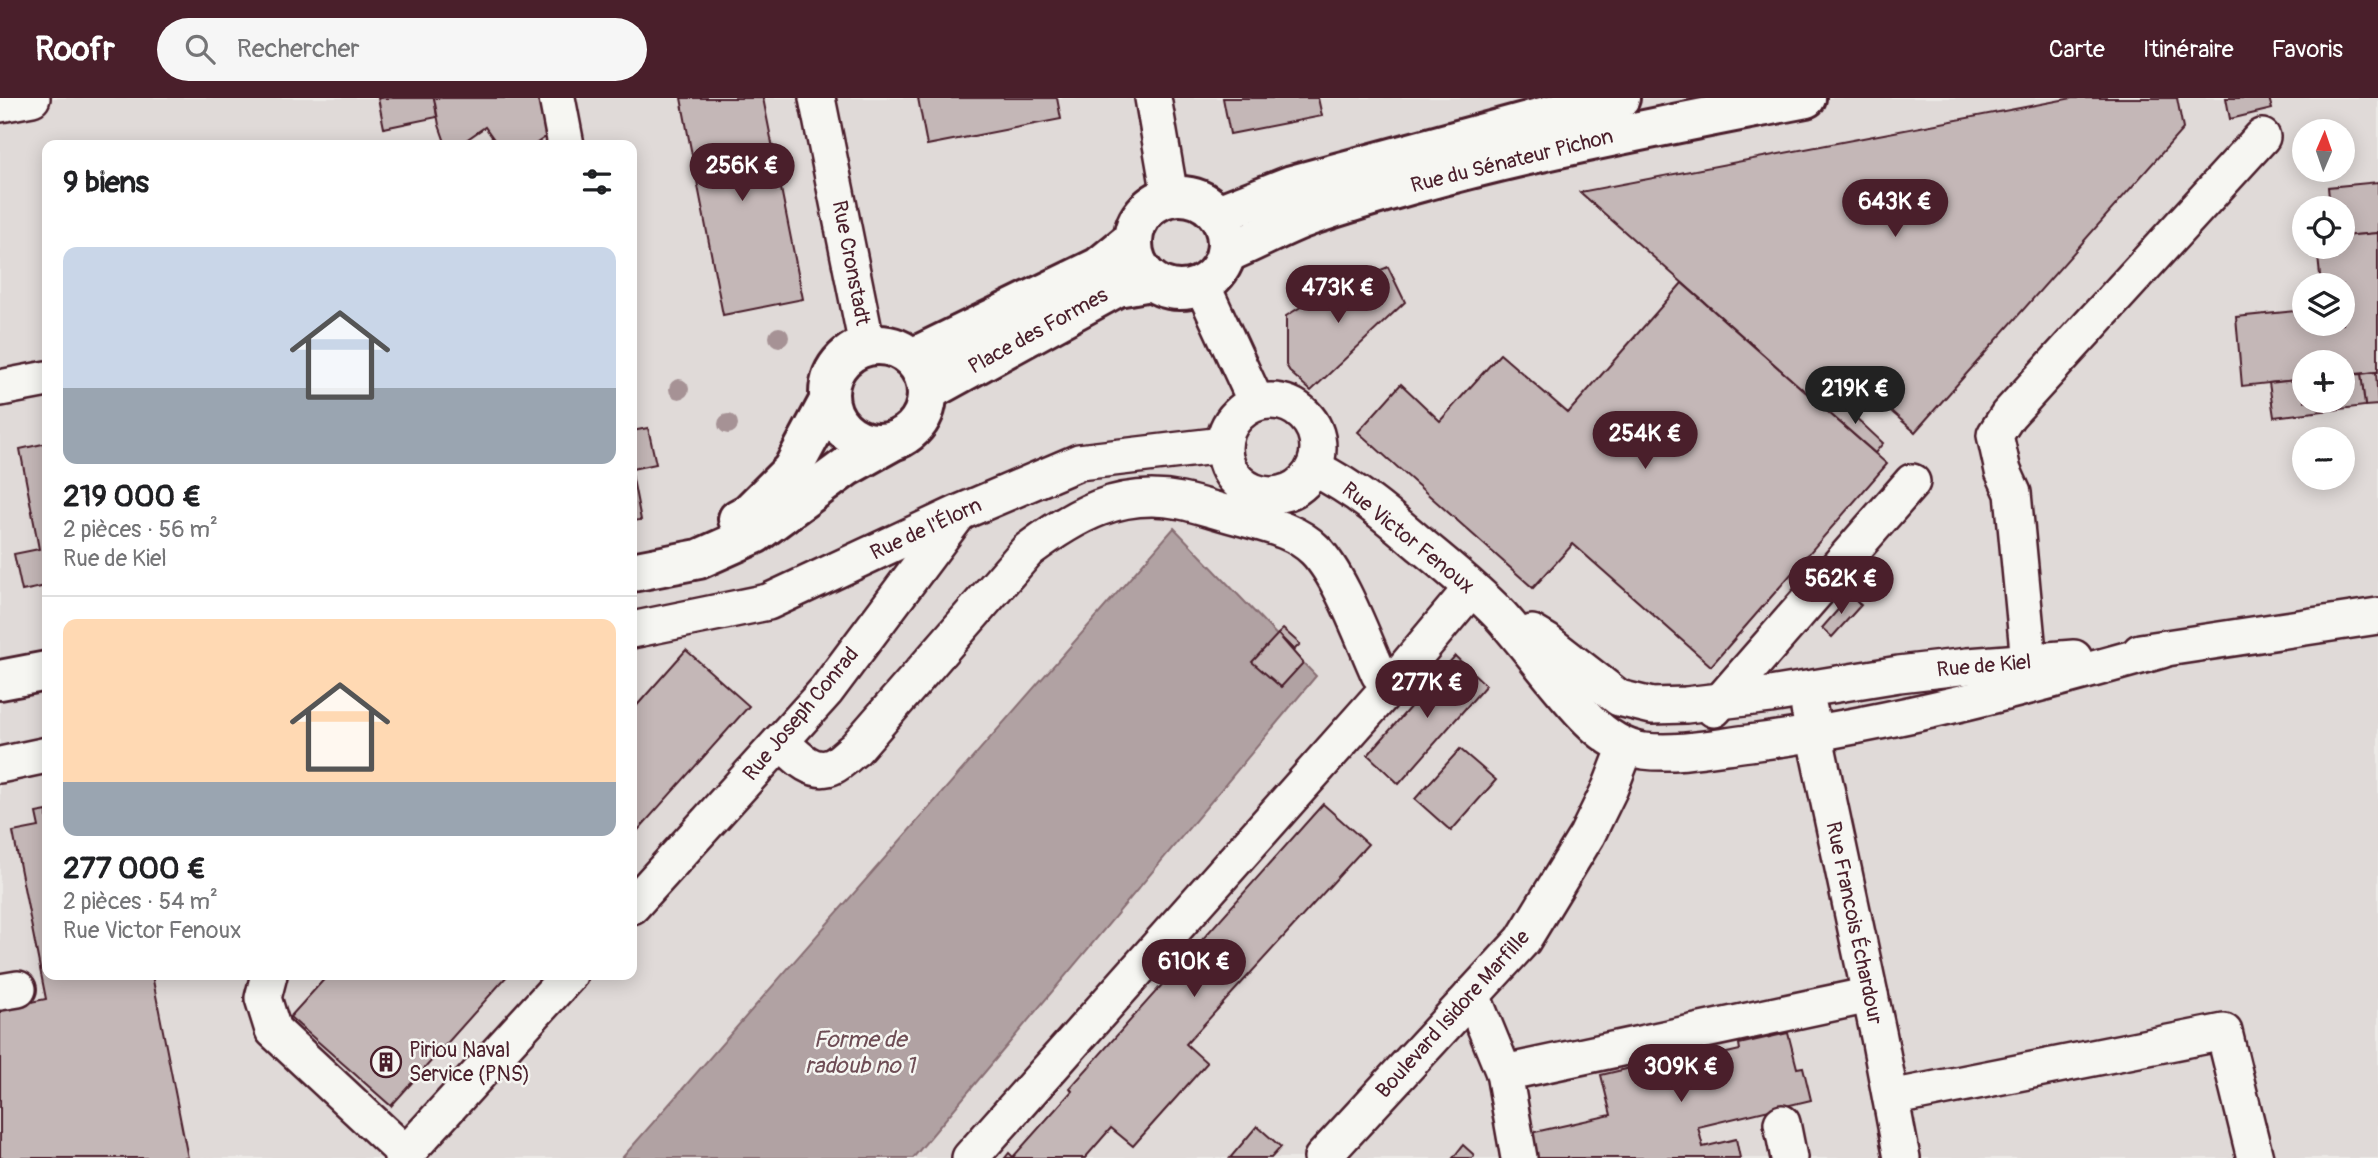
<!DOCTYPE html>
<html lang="fr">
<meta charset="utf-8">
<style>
:root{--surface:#fff;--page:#f6f6f6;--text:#202124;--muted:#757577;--line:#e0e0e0;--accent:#4a1f2b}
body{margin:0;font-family:Pangolin,sans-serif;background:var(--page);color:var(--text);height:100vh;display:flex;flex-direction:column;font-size:26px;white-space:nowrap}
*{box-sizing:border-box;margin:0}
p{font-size:23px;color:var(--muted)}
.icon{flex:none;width:38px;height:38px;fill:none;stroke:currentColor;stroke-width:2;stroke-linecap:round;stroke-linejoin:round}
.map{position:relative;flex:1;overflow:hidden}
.side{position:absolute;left:42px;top:42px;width:595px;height:840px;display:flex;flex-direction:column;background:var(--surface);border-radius:14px;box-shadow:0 4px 18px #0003}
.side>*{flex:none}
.needle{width:46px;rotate:2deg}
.fabs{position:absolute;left:2292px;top:21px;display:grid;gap:14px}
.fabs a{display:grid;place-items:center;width:63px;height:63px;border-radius:50%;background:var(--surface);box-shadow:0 4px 18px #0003;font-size:35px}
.price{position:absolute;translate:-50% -60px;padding:0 16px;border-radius:24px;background:var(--accent);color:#fff;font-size:23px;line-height:46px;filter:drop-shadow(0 2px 4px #0008)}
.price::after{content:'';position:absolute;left:50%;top:42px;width:21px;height:16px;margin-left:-10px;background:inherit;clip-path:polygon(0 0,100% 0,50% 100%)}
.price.on{background:#222;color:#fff}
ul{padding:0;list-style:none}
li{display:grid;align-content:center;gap:14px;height:371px;padding:0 21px}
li+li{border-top:2px solid var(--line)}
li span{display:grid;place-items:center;height:217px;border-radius:14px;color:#555}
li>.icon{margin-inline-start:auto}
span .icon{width:126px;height:126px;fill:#fffc;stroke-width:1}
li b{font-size:30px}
h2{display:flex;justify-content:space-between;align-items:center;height:84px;padding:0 21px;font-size:30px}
header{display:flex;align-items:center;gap:42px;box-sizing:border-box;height:98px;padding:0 35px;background:var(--accent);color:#fff}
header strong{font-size:33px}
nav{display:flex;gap:38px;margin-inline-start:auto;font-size:24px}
.search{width:490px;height:63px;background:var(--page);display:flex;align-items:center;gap:18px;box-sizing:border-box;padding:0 24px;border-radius:38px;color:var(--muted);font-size:26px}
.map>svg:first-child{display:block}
</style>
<header>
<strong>Roofr</strong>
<div class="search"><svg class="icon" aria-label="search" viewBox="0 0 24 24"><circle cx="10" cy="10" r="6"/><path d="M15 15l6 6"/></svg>Rechercher</div>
<nav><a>Carte</a><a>Itinéraire</a><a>Favoris</a></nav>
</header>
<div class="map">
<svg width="2378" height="1060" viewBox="0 0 2378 1060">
<rect width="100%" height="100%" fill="#ece9e6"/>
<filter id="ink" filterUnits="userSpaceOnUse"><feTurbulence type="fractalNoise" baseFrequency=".0143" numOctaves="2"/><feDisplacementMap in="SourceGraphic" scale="14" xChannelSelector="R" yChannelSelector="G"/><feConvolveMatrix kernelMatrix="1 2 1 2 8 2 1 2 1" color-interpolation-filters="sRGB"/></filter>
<g filter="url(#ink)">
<path fill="#e0dad8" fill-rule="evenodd" d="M0,0H2378V1060H913L1316,579L1174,430L622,1060H0ZM2305,33H2343V72H2305ZM47,47H632V877H47ZM2305,110H2343V149H2305ZM2305,187H2343V226H2305ZM2305,264H2343V303H2305ZM2305,341H2343V380H2305Z"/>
<polygon fill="#b1a2a3" stroke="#886e73" stroke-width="2" points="1174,430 1316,578 913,1060 622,1060"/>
<g fill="#c4b7b7" stroke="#4a1f2b" stroke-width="2">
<polygon points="378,0 434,0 437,19 384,30"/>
<polygon points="434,0 540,0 547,38 534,47 498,47 485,29 459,47 446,47 439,27"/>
<polygon points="681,0 763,0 803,201 723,217"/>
<polygon points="918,0 1057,0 1061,21 927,47"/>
<polygon points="1223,0 1318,0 1322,18 1230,36"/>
<polygon points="2072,0 2177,0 2183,31 1915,334 1855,282 1827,313 1580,94"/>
<polygon points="2226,0 2269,0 2272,11 2230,21"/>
<polygon points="2378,84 2378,135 2343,138 2343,110 2330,110 2328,89"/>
<polygon points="2378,135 2378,274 2343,277 2343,264 2305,264 2305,281 2242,288 2236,219 2305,212 2305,226 2343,226 2343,187 2321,187 2317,149 2343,149 2343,138"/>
<polygon points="1388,169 1405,204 1311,293 1291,275 1286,267 1286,218 1322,196"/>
<polygon points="1682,185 1887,366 1711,568 1573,446 1533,490 1358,334 1401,286 1440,323 1500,256 1568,315"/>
<polygon points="2376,274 2378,307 2365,308 2361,276"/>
<polygon points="2361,276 2365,308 2274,319 2269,285 2305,281 2305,303 2343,303 2343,277"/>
<polygon points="1837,302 1883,345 1875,355 1827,313"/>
<polygon points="648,330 656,366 632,371 632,333"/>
<polygon points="47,345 47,492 46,488 22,493 14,456 39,451 20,351"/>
<polygon points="632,376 641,422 632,423"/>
<polygon points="1850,498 1861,507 1832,539 1822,530"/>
<polygon points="1283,531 1300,546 1294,552 1278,536"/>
<polygon points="1278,536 1303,565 1281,589 1252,564"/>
<polygon points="686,552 749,608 632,739 632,613"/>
<polygon points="1455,558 1486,587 1399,686 1368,657"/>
<polygon points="1460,651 1496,682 1451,733 1415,701"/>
<polygon points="1323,706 1368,746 1186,946 1207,965 1133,1048 1111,1030 1085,1060 1005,1060 1009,1055 1013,1059 1072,993 1070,990"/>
<polygon points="47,713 47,877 152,877 188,1060 0,1060 0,910 46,901 13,734 39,729 36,715"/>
<polygon points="328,877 508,877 391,1008 290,919"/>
<polygon points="1788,935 1797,970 1803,969 1811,1002 1698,1029 1703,1049 1736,1041 1740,1060 1532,1060 1526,1036 1611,1017 1601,977 1669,961 1670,964 1678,962 1677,959 1693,955 1694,960 1702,958 1701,954 1712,951 1714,958 1740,952 1739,946"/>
<polygon points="1257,1028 1281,1049 1271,1060 1230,1060"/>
<polygon points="1463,1047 1474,1057 1472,1060 1453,1060"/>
</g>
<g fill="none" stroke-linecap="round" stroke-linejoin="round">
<g stroke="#4a1f2b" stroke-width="40">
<g id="minor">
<polyline points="557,0 566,47"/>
<polyline points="817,0 867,248"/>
<polyline points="1153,0 1170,98"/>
<polyline points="0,6 32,0"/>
<polyline points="1202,187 1256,304"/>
<polyline points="0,290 47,281"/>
<circle cx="1271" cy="350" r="47"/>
<path d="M1314,370C1357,392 1385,416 1421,447C1448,469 1476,492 1500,517C1531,551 1557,590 1589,622C1604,637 1623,650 1644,653C1678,657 1715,649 1749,645C1889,627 2027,590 2162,552"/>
<polyline points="632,532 768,504 959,415 1079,364 1223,347"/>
<polyline points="1532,535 1547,544 1619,600 1652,608 1686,607 1770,597 1899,576 1968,568 2074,560"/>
<polyline points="2140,554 2378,518"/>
<polyline points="2029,564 2013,395 2003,373 1995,337 2008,317 2262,39"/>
<polyline points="1390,588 1471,491"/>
<polyline points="1714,611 1912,384"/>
<polyline points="1809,611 1879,939 1902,1060"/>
<path d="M781,643C794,656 812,678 833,668C840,665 848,656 855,651L1028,452C1075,417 1120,391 1181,403C1201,407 1222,415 1243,420C1268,427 1296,433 1315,452C1341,478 1363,541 1379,576L1390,588L970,1060"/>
<polyline points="0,667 47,657"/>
<polyline points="632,808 826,593 957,418"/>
<polyline points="269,877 263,900 273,932 406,1056"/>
<polyline points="0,894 18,891"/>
<polyline points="1472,897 1504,975 1870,897"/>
<polyline points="1504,975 1519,1060"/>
<polyline points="1891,1000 2224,934 2255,1060"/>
<polyline points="1782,1025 1789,1060"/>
<polyline points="402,1060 569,877"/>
<polyline points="1322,1060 1523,842 1587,737 1610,690 1626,649"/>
</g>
</g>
<g stroke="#4a1f2b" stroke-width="44">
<g id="major">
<circle cx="1180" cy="145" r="47"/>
<polyline points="1218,116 1292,87 1598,4 1620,0"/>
<path d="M1226,155C1254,144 1281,128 1309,118C1471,63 1638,33 1806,0"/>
<circle cx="878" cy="296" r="49"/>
<polyline points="912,260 1099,169 1132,142"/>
<polyline points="928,293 1117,189 1151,183"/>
<polyline points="738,421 749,415 792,372 829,303"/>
<polyline points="632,474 699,461 755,436 846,369 889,345"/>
<polyline points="0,582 47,573"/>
</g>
</g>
<use href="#minor" stroke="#f6f6f2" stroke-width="35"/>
<use href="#major" stroke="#f6f6f2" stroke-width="38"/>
</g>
<g fill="#a69295">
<circle cx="779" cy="239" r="10"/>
<circle cx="679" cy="291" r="10"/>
<circle cx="728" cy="326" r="10"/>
</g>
</g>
<defs>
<g id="building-ring" transform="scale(1.575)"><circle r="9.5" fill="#f6f6f2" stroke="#4a1f2b" stroke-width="1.5"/><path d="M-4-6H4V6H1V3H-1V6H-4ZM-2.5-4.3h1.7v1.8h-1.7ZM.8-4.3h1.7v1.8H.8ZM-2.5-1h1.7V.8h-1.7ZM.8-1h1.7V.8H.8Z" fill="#4a1f2b"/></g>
</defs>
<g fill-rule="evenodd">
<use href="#building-ring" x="386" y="964"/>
</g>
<g text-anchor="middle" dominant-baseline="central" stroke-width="5" stroke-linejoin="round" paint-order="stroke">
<g font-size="21" fill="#4a1f2b" stroke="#f6f6f2">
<text transform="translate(1512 63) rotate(-14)">Rue du Sénateur Pichon</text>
<text transform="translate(851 165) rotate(79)">Rue Cronstadt</text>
<text transform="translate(1038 233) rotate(-29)">Place des Formes</text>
<text transform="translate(926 431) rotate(-25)">Rue de l'Élorn</text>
<text transform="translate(1408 440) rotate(39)">Rue Victor Fenoux</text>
<text transform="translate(1984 568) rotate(-5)">Rue de Kiel</text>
<text transform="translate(801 616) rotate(-50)">Rue Joseph Conrad</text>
<text transform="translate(1854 825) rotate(78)">Rue Francois Échardour</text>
<text transform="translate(1453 916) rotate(-48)">Boulevard Isidore Marfille</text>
</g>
<g font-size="21" fill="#4a1f2b" stroke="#f6f6f2" text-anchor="start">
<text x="409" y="952">Piriou Naval<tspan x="409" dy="24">Service (PNS)</tspan></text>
</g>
<g font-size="23" font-style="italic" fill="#6e4d55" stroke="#f6f6f2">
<text x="860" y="941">Forme de<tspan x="860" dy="26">radoub nº 1</tspan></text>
</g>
</g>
</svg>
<div class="fabs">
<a><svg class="needle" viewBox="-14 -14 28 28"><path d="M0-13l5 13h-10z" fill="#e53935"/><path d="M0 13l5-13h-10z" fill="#757577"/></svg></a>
<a><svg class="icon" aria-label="locate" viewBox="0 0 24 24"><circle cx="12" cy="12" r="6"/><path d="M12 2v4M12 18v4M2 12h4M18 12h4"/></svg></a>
<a><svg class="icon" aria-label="layers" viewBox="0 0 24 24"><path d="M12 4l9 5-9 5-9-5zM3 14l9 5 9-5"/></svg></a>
<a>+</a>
<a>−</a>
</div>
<b class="price" style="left:742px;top:105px">256K €</b>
<b class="price" style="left:1895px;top:141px">643K €</b>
<b class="price" style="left:1338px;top:227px">473K €</b>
<b class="price on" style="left:1855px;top:328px">219K €</b>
<b class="price" style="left:1645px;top:373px">254K €</b>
<b class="price" style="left:1841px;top:518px">562K €</b>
<b class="price" style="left:1427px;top:622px">277K €</b>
<b class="price" style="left:1194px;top:901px">610K €</b>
<b class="price" style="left:1681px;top:1006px">309K €</b>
<section class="side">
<h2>9 biens<svg class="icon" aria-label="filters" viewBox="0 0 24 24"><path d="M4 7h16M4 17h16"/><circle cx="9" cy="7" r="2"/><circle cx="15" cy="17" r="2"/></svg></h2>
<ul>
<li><span style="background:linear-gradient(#c9d6e8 65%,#9aa5b1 0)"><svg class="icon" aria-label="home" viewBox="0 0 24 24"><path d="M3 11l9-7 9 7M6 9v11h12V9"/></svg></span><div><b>219 000 €</b><p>2 pièces · 56 m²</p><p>Rue de Kiel</p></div></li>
<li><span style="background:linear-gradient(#ffd9b3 75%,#9aa5b1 0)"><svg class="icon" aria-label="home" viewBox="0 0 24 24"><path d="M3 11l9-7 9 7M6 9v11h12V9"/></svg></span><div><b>277 000 €</b><p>2 pièces · 54 m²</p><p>Rue Victor Fenoux</p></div></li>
</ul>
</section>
</div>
